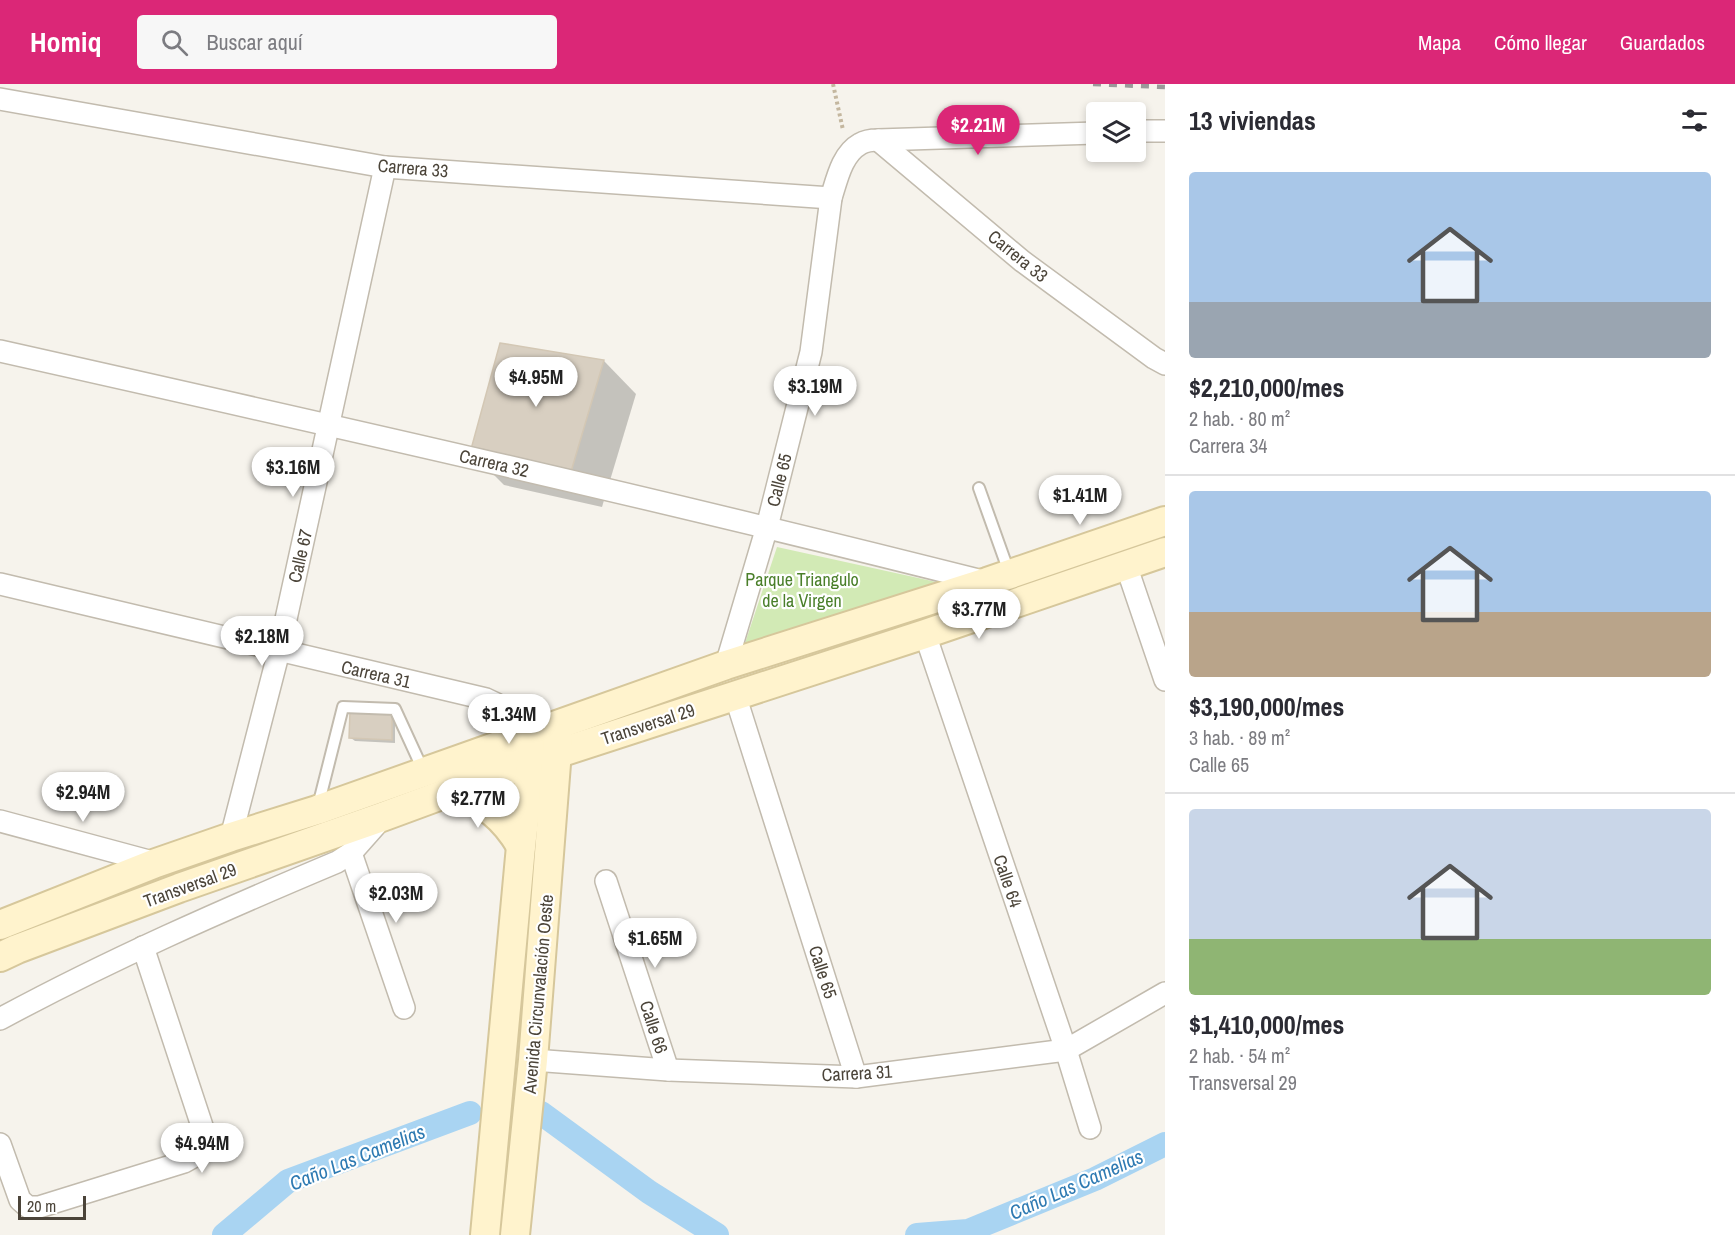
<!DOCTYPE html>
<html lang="es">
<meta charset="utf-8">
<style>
:root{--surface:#fff;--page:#f7f7f7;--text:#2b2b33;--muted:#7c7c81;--line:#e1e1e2;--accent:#db2777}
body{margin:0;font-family:"Archivo Narrow",sans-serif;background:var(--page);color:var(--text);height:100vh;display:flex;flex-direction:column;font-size:22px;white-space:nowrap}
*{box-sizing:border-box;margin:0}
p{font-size:20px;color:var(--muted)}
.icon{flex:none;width:33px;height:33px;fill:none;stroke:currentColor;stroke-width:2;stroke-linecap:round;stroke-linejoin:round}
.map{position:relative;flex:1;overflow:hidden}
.side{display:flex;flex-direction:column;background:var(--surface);width:570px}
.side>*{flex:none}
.tools{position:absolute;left:1086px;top:18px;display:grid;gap:12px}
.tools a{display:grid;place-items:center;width:60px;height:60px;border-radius:6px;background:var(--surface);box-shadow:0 3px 9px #0003;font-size:30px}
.scale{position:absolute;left:18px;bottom:15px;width:68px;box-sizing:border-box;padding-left:6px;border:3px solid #4b4439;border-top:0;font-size:16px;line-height:21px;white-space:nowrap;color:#4b4439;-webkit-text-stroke:4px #fff;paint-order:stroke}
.price{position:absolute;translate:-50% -51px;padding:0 14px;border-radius:21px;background:#fff;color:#222;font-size:20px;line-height:39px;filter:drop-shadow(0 2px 3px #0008)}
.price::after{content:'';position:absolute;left:50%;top:36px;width:18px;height:14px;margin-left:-9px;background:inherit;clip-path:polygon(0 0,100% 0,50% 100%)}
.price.active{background:var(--accent);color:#fff}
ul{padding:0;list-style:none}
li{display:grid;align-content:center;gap:12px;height:318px;padding:0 24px}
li+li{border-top:2px solid var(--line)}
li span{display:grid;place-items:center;height:186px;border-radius:6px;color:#555}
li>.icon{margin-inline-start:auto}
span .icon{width:108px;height:108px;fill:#fffc;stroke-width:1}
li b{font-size:26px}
h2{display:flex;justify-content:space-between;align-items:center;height:72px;padding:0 24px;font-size:26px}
header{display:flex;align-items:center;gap:36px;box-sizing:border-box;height:84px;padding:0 30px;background:var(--accent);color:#fff}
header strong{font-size:28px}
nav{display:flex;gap:33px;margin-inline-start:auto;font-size:21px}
.search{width:420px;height:54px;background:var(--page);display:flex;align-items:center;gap:15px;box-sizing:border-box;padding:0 21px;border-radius:6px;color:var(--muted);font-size:22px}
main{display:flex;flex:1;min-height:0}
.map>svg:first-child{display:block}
</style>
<header>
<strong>Homiq</strong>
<div class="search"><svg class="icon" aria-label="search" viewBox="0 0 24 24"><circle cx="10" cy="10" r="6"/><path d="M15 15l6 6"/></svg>Buscar aquí</div>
<nav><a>Mapa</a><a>Cómo llegar</a><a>Guardados</a></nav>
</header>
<main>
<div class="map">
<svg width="1165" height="1151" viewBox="0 0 1165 1151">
<rect width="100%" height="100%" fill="#f6f3ec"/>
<polygon fill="#d2eab5" points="777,463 941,499 744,562"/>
<g fill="#0003">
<polygon points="604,277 636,310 602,423 504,401 471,368"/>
<polygon points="392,630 395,634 395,659 355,657 351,654"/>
</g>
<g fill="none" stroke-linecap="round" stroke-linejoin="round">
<g stroke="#a9d4f2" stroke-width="24">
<polyline points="541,1029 649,1108 717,1151"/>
<polyline points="224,1151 288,1097 470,1029"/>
<polyline points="917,1151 968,1147 1095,1095 1165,1060"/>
</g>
</g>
<g fill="#d8cfc1" stroke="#d3c7b4" stroke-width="1.5">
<polygon points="500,259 604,276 570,391 470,369"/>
<polygon points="350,628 392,629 392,656 349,654"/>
</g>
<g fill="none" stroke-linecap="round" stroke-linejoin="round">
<g stroke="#c2bbae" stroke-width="14">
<g id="service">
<polyline points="979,404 1009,488"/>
<polyline points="318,722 343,623 395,625 423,686"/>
</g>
</g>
<g stroke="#c2bbae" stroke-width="24">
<g id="minor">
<polyline points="0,15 385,83 831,114"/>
<polyline points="1136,47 1165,47"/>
<polyline points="878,56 1022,177 1154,274 1165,280"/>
<path d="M0,267C330,341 659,415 986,498"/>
<polyline points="1126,481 1165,596"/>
<path d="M0,500L486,615C505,623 519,635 534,648"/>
<polyline points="925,550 1066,966 1090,1044"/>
<path d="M726,581L767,443L811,268L831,114C837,95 842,70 860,60C865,57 873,56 878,56L1096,49"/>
<polyline points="735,611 856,993"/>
<polyline points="0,737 156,779"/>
<polyline points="231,753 279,567 385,83"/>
<polyline points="351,769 404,924"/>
<polyline points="606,797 668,986"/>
<path d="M0,935C109,876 223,826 337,778L351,769L382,734"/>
<polyline points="533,976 668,986 856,993 1066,966 1165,909"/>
<polyline points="0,1060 20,1116 28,1123 39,1123 184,1078 200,1069 204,1048 143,863"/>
</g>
</g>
<g stroke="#d6c79b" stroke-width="32">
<g id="secondary">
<path d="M454,707C486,720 503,732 521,762"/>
<polyline points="0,841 156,779 231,753 317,726 726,581 987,498 1165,437"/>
<polyline points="0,873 17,865 179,804 382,733 531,678 925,550 1165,468"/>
<polyline points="485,1151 521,762 533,662"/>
<polyline points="515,1151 533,976 558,654"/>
</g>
</g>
<polyline stroke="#c4b79f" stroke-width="4" stroke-dasharray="3 3" stroke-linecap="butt" points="833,0 843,46"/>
<use href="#service" stroke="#fff" stroke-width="10"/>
<use href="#minor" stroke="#fff" stroke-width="21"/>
<use href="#secondary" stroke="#fff3cd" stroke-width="28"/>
<polyline stroke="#9a9a9a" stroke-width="4.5" stroke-dasharray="8 8" stroke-linecap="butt" points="1093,0 1165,3"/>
</g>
<g text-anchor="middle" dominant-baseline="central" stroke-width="4.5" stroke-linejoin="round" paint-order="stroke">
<g font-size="18" fill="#4b4439" stroke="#fff">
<text transform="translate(413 84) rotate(5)">Carrera 33</text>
<text transform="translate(1018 172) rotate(39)">Carrera 33</text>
<text transform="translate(494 379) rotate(13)">Carrera 32</text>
<text transform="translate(779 396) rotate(-76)">Calle 65</text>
<text transform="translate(300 472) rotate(-77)">Calle 67</text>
<text transform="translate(376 590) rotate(13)">Carrera 31</text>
<text transform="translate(648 640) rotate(-18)">Transversal 29</text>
<text transform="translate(1008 797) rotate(71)">Calle 64</text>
<text transform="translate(190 801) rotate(-20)">Transversal 29</text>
<text transform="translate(823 888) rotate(72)">Calle 65</text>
<text transform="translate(538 910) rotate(-85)">Avenida Circunvalación Oeste</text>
<text transform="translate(654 943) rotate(72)">Calle 66</text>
<text transform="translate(857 989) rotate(-3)">Carrera 31</text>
</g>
<g font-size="18" fill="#4a7f2a" stroke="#fff">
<text x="802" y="495">Parque Triangulo<tspan x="802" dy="21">de la Virgen</tspan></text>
</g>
<g font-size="20" font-style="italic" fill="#2e7ab2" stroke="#fff">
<text transform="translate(357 1073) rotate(-22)">Caño Las Camelias</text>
<text transform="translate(1076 1100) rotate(-24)">Caño Las Camelias</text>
</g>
</g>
</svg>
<div class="tools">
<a><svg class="icon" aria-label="layers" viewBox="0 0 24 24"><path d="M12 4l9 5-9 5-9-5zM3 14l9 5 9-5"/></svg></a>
</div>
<div class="scale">20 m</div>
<b class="price active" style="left:978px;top:72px">$2.21M</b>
<b class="price" style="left:536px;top:324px">$4.95M</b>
<b class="price" style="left:815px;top:333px">$3.19M</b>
<b class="price" style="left:293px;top:414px">$3.16M</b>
<b class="price" style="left:1080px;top:442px">$1.41M</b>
<b class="price" style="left:979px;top:556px">$3.77M</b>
<b class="price" style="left:262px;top:583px">$2.18M</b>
<b class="price" style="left:509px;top:661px">$1.34M</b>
<b class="price" style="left:83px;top:739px">$2.94M</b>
<b class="price" style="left:478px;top:745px">$2.77M</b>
<b class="price" style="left:396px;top:840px">$2.03M</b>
<b class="price" style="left:655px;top:885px">$1.65M</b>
<b class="price" style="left:202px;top:1090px">$4.94M</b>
</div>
<section class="side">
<h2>13 viviendas<svg class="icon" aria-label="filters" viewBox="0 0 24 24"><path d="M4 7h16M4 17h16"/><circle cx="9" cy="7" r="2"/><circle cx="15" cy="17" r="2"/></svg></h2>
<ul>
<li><span style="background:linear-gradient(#a9c7e8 70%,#9aa5b1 0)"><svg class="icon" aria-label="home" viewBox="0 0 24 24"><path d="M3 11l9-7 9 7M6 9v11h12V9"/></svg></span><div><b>$2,210,000/mes</b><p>2 hab. · 80 m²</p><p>Carrera 34</p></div></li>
<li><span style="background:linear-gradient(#a9c7e8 65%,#b9a48a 0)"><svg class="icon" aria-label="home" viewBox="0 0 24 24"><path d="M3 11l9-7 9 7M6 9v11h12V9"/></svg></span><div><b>$3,190,000/mes</b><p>3 hab. · 89 m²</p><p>Calle 65</p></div></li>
<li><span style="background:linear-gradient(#c9d6e8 70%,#8fb573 0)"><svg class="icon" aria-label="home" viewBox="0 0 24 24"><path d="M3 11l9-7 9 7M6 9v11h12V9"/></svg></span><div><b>$1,410,000/mes</b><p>2 hab. · 54 m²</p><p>Transversal 29</p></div></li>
</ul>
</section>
</main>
